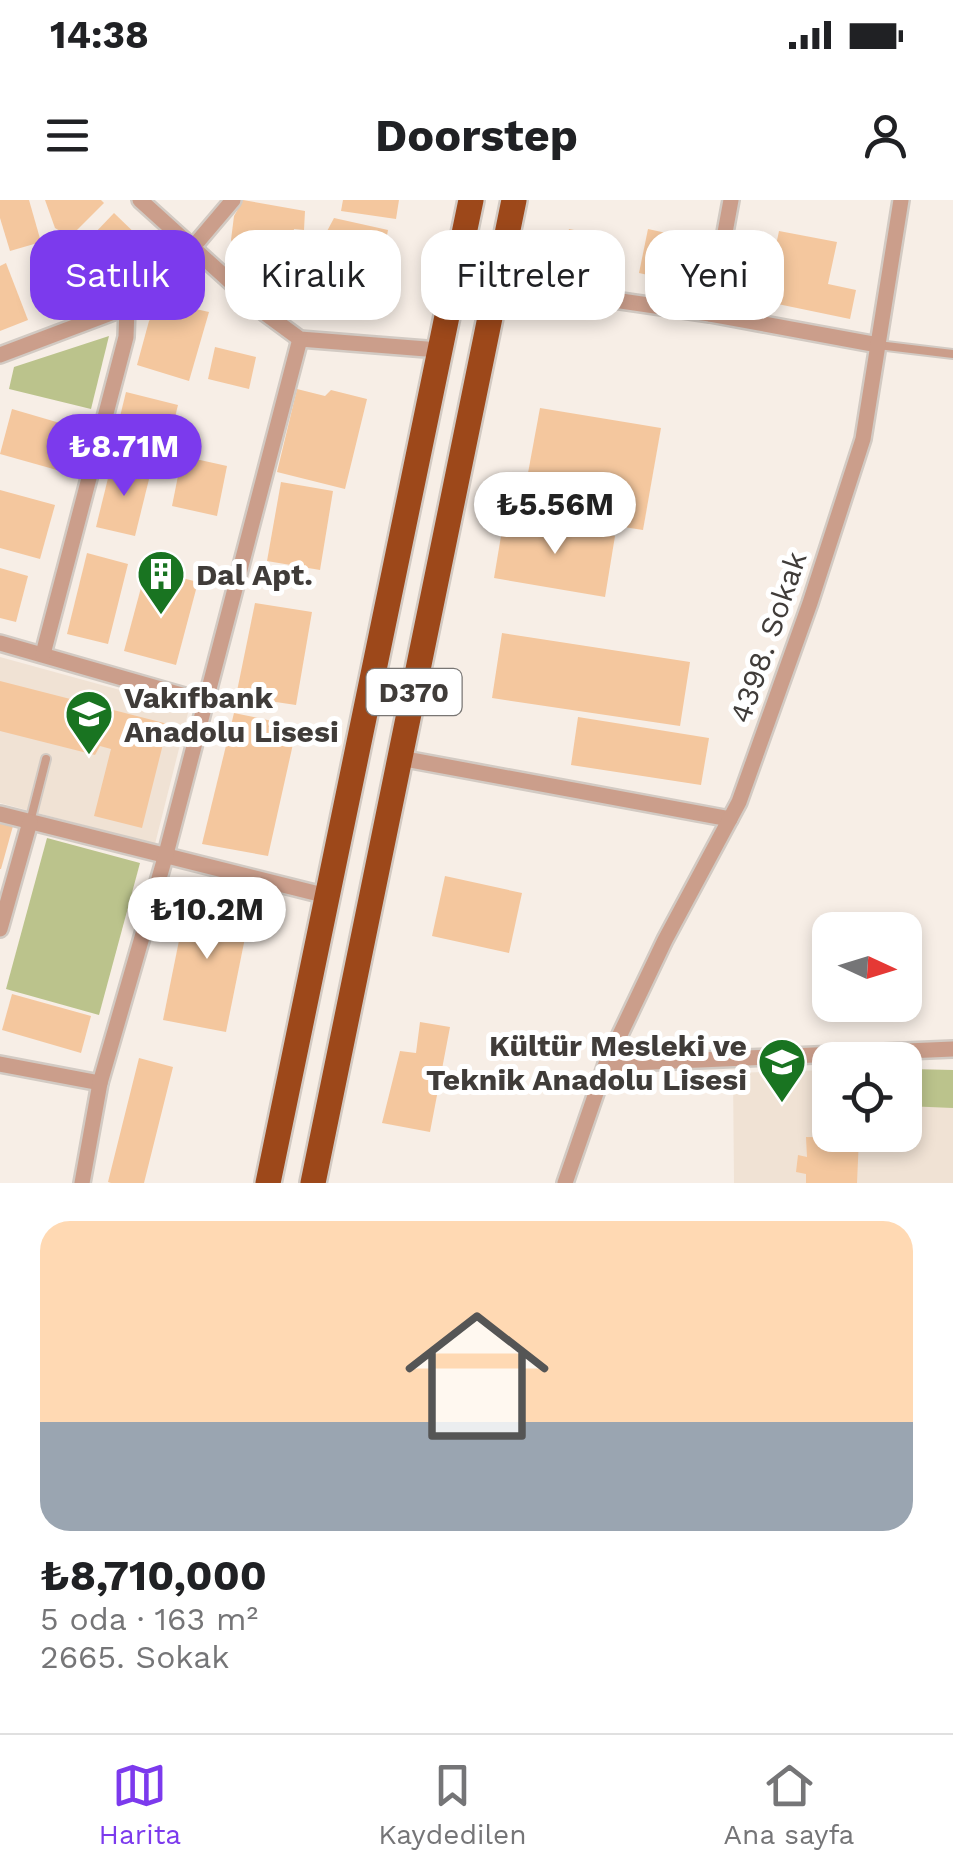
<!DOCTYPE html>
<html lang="tr">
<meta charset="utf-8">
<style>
:root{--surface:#fff;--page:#f6f6f6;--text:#202124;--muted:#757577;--line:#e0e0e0;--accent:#7c3aed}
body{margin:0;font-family:"Work Sans",sans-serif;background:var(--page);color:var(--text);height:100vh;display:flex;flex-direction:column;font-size:38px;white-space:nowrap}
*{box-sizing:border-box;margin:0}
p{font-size:32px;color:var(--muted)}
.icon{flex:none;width:55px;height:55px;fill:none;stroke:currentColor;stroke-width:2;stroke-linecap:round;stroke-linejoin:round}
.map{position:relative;height:983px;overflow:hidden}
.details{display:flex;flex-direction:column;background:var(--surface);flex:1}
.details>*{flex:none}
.top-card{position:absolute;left:30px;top:30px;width:895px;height:90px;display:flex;gap:20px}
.needle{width:65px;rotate:94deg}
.tools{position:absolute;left:812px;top:712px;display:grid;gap:20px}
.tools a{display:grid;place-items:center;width:110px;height:110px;border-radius:20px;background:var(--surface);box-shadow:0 5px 15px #0003;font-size:50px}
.price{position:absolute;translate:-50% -85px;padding:0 22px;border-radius:35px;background:#fff;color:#222;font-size:32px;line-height:65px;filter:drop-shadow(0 2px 5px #0008)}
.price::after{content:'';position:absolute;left:50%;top:60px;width:30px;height:22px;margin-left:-15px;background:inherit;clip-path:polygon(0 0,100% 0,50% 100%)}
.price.active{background:var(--accent);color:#fff}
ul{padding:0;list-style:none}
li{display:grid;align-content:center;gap:20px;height:530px;padding:0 40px}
li span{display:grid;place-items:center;height:310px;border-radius:30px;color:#555}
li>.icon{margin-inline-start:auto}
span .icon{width:180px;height:180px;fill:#fffc;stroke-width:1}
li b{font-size:42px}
.chip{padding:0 35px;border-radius:30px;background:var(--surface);box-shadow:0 5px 15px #0003;font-size:35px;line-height:90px}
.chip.active{background:var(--accent);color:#fff}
.status{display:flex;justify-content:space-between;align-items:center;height:70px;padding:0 50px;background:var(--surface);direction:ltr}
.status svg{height:28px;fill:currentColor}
header{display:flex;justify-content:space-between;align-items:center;height:130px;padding:0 40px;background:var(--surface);font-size:45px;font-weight:700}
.tabs{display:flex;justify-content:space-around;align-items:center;height:140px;border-top:2px solid var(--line);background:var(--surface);font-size:28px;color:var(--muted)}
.tabs a{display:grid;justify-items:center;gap:5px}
.tabs .active{color:var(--accent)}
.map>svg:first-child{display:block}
</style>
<div class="status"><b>14:38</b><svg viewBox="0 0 49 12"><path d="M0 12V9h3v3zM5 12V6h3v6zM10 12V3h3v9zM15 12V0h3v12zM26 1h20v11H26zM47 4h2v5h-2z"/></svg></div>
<header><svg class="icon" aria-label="menu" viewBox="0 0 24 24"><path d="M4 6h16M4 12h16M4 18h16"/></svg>Doorstep<svg class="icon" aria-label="person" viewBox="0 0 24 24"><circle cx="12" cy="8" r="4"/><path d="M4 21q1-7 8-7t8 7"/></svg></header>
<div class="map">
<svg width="953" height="983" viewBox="0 0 953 983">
<rect width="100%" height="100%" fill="#f7eee6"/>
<g fill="#f0e2d4">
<polygon points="0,457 189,509 155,644 0,603"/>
<polygon points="905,869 953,870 953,983 734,983 733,873 830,870 830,935 905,935"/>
</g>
<g fill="#bbc38c">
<polygon points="109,136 91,209 9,189 14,167"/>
<polygon points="47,638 140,663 99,815 6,789"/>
<polygon points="905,869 953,870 953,908 905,906"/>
</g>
<g fill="#f4c79e">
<polygon points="0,0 29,0 41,42 10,51 0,18"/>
<polygon points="45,0 101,0 104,3 70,37 55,28"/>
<polygon points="243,0 305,11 304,30 294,29 292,48 301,50 305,44 315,45 319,46 321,56 330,57 332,41 325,35 334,18 388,30 376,94 360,92 358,100 336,94 335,105 291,96 291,84 272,80 272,70 252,68 252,56 238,52 231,40 234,16"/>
<polygon points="343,0 399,0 396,19 341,11"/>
<polygon points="114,13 147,45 107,86 74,55"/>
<polygon points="569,29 615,38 607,78 560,68"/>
<polygon points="648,29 703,41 693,85 639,73"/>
<polygon points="779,31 837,42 828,84 856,90 850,119 739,96 745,63 771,69"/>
<polygon points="53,59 60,82 70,79 75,99 45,108 33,65"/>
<polygon points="6,63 28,120 0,131 0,66"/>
<polygon points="165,102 209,112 189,181 137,165 149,121"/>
<polygon points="215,147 256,157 249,189 208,179"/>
<polygon points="297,189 325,196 331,190 367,199 345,289 277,272"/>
<polygon points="126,192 178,205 168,246 116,233"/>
<polygon points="540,208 661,228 643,330 521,311"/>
<polygon points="12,209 77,228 64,272 0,254"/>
<polygon points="182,256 227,266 217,316 172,306"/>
<polygon points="112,262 151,271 135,336 96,327"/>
<polygon points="281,282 333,291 320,370 267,361"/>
<polygon points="0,290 55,305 40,359 0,348"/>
<polygon points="504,318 615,336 605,397 494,378"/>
<polygon points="87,353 128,364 108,444 67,434"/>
<polygon points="0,368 28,376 16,422 0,418"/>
<polygon points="146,369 198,382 176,465 124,451"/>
<polygon points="255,403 312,412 296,505 236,496"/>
<polygon points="502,433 690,462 680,526 492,498"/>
<polygon points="0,481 168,524 142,628 94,616 111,549 100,546 95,555 0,531"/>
<polygon points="234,513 297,526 268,656 202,644"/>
<polygon points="578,517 709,538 701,585 571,565"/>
<polygon points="0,623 13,626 1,669 0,669"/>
<polygon points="445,676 522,693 509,753 432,736"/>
<polygon points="189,691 252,703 226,832 163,820"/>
<polygon points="12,794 91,816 81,853 2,830"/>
<polygon points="420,822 450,827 430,932 382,923 400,851 416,853"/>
<polygon points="139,858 173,867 144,983 111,983 108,982"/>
<polygon points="806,937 859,938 857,983 806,983 806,974 796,972 798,955 807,957"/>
</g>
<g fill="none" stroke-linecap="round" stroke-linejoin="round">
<g stroke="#d2cac3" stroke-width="12">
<g id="service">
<polyline points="878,145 953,154"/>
<polyline points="30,622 46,559"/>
</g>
</g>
<g stroke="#d2cac3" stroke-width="20">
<g id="minor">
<polyline points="140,0 266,114 300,139 439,150"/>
<polyline points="498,79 525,87 710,114 878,145"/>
<polyline points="710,114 731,0"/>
<polyline points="0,155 127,107 194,46 233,0"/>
<polyline points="0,443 206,502"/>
<polyline points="43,454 126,137 127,107"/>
<polyline points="400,558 730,619"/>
<polyline points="0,614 327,696"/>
<polyline points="0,729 30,622"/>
<polyline points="0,864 100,883"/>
<polyline points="606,864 953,849"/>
<polyline points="82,983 100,883 166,654 300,139"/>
<polyline points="565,983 606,864 665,740 739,602 810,403 863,239 901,0"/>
</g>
</g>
<g stroke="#d2cac3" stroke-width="30">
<g id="trunk">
<polyline points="268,983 471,0"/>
<polyline points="313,983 514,0"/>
</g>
</g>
<use href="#service" stroke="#cb9e8b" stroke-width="8"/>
<use href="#minor" stroke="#cb9e8b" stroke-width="15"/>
<use href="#trunk" stroke="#9d481a" stroke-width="25"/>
</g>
<defs>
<g id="building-pin" transform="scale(2.5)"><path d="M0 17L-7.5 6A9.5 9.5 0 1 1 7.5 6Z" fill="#197421" stroke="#fff"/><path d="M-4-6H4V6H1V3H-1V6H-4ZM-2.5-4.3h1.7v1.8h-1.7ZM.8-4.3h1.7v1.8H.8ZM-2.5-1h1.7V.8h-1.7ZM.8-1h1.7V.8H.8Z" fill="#fff"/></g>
<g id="school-pin" transform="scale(2.5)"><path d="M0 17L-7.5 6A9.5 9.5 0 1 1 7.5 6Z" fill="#197421" stroke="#fff"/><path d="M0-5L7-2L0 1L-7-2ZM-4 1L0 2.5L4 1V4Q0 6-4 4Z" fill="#fff"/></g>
</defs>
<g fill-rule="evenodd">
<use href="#building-pin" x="161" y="374"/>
<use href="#school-pin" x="89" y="514"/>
<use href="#school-pin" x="782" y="862"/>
</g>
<g text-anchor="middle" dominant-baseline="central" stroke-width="10" stroke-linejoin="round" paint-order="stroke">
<rect fill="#fff" stroke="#797674" stroke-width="2.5" x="366.5" y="469" width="95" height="46" rx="8"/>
<g font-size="28" font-weight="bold" fill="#403c39">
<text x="414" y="492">D370</text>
</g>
<g font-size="30" font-weight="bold" fill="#403c39" stroke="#fff" text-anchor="start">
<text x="196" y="374">Dal Apt.</text>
<text x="124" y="497">Vakıfbank<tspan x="124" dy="34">Anadolu Lisesi</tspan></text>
<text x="747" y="845" text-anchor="end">Kültür Mesleki ve<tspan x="747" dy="34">Teknik Anadolu Lisesi</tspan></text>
</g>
<g font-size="30" fill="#403c39" stroke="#fff">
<text transform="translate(768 437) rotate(-71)">4398. Sokak</text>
</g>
</g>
</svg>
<div class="tools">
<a><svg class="needle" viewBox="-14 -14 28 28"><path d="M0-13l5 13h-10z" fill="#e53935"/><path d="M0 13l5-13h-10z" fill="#757577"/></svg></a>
<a><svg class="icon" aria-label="locate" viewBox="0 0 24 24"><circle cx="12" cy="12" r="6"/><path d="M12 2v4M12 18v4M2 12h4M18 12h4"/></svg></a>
</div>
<b class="price active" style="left:124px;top:299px">₺8.71M</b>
<b class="price" style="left:555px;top:357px">₺5.56M</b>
<b class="price" style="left:207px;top:762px">₺10.2M</b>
<div class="top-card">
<a class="chip active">Satılık</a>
<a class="chip">Kiralık</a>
<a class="chip">Filtreler</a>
<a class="chip">Yeni</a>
</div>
</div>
<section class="details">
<ul>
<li><span style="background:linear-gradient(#ffd9b3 65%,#9aa5b1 0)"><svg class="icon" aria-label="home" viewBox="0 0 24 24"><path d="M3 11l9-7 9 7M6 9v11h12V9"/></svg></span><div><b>₺8,710,000</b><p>5 oda · 163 m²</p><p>2665. Sokak</p></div></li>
</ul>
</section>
<nav class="tabs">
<a class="active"><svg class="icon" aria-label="map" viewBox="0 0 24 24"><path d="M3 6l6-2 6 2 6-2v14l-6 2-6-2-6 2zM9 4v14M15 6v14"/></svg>Harita</a>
<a><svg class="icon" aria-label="saved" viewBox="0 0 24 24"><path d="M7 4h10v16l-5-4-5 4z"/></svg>Kaydedilen</a>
<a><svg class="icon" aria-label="home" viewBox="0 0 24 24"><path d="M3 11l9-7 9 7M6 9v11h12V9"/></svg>Ana sayfa</a>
</nav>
